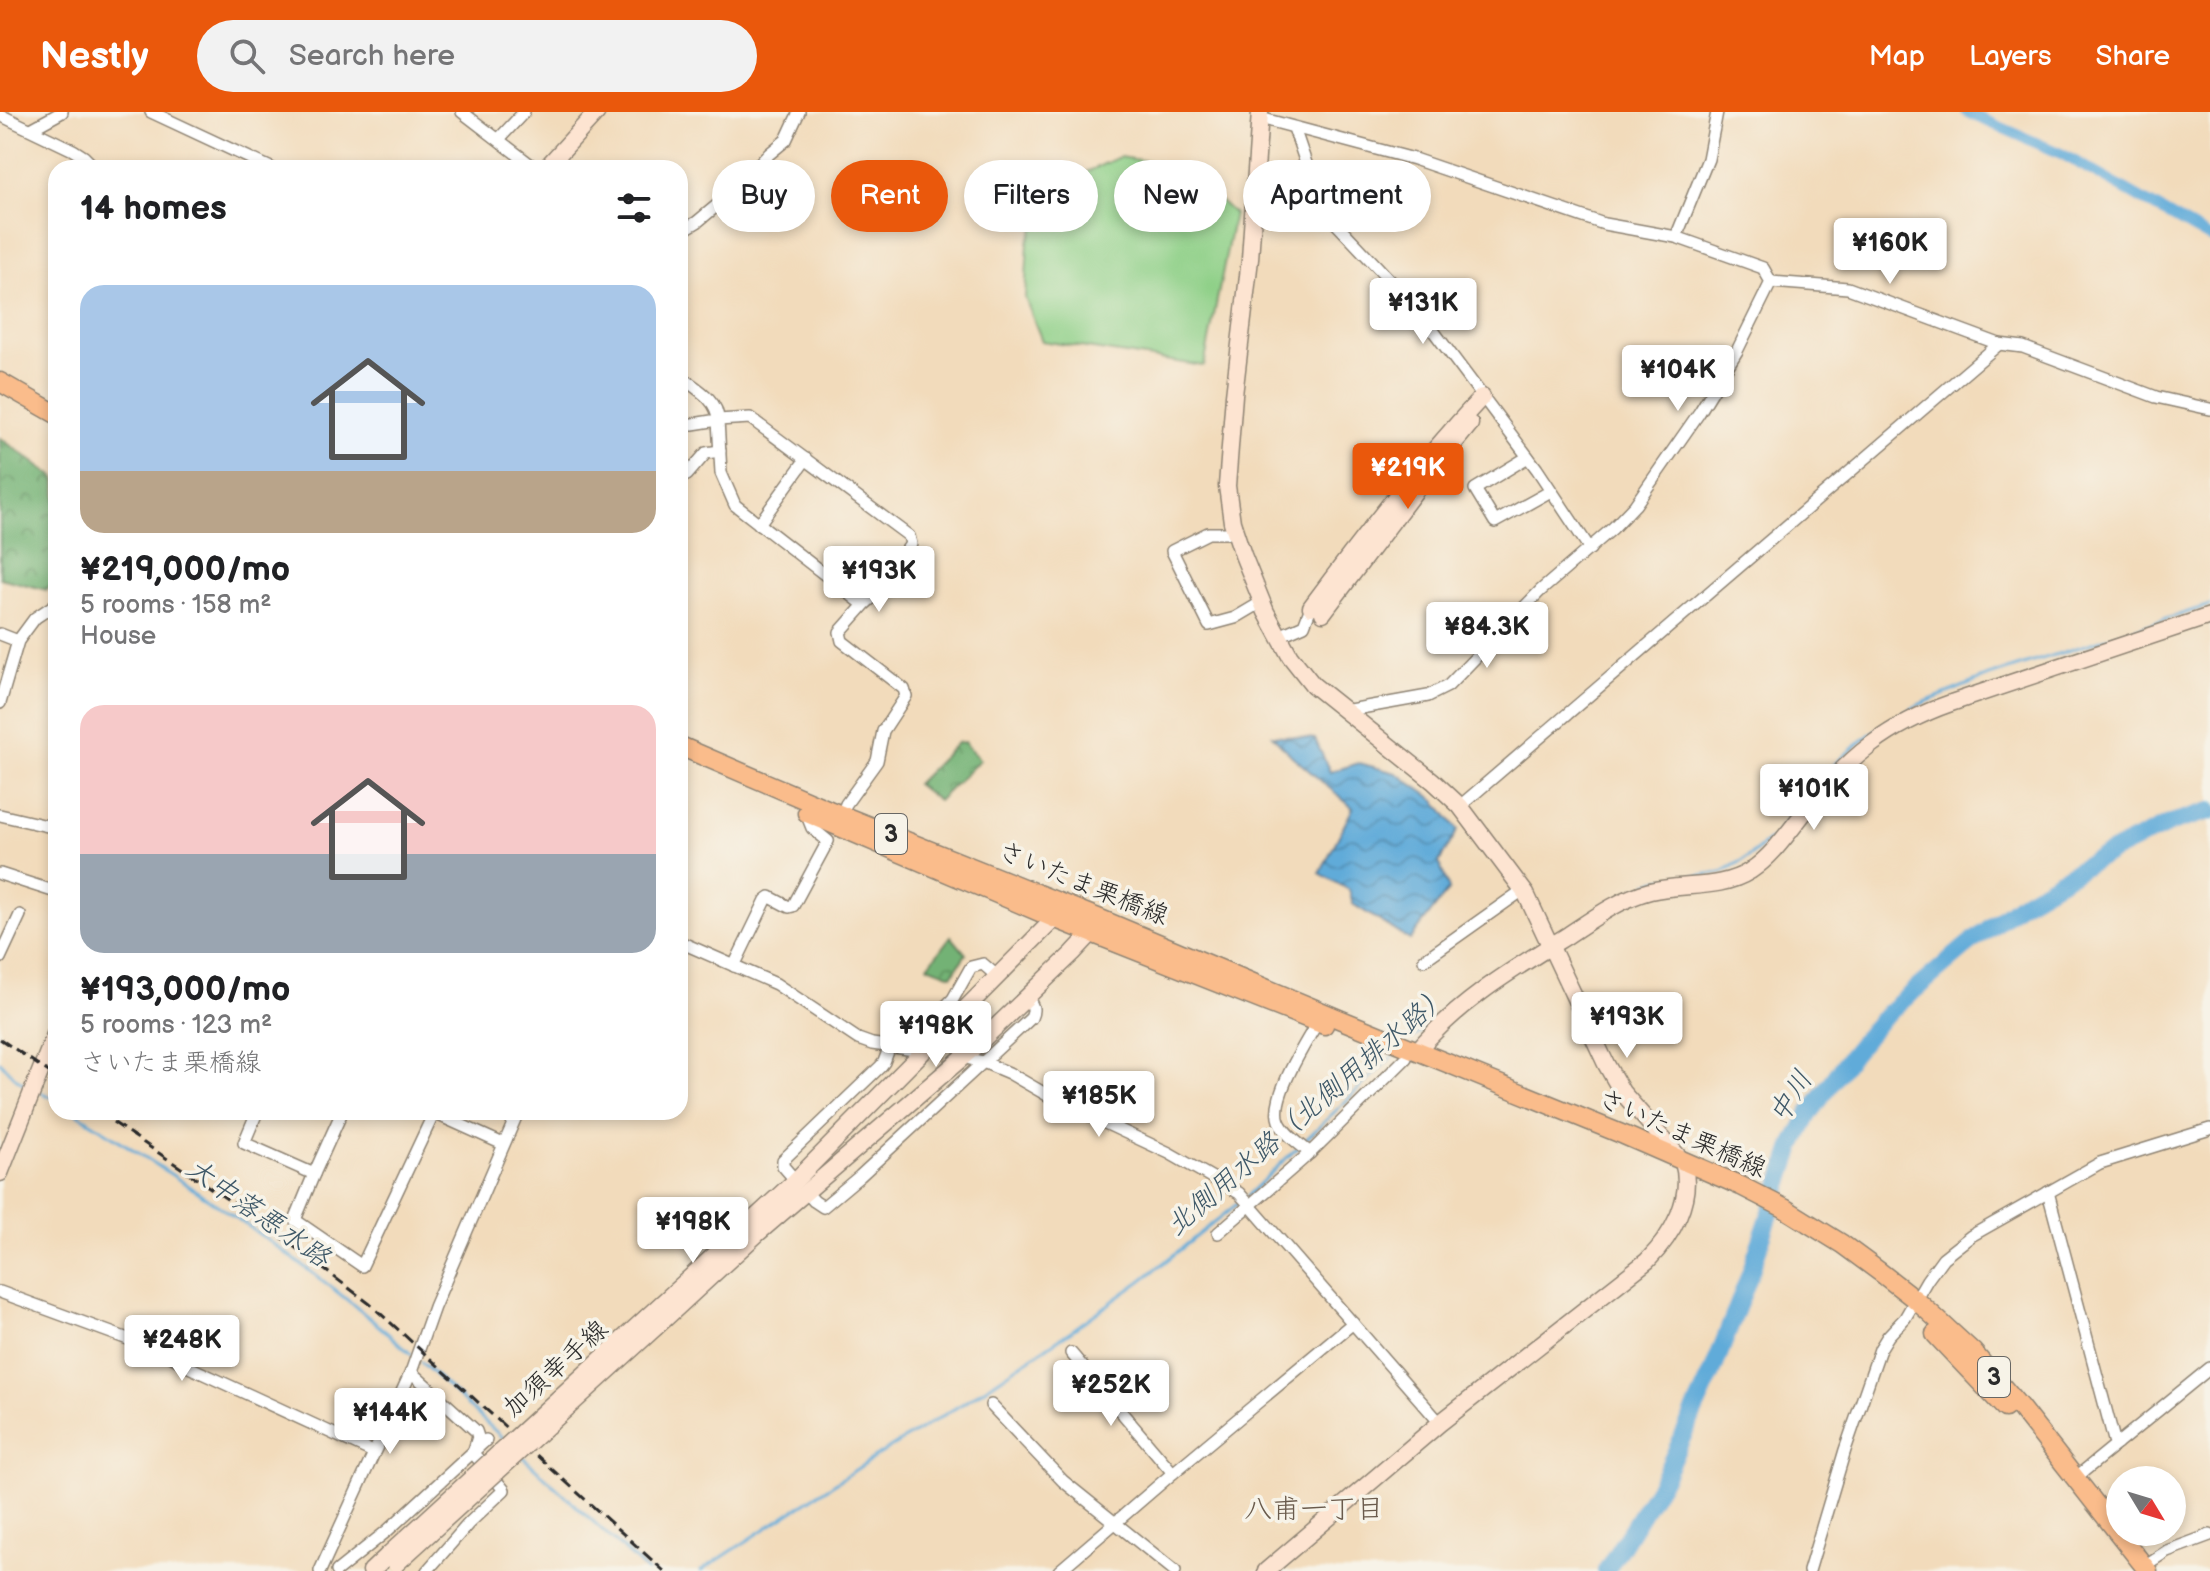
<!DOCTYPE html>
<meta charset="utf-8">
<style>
:root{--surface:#fff;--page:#f2f2f2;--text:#202124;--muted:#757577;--accent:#ea580c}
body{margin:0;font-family:"Balsamiq Sans","Klee One",sans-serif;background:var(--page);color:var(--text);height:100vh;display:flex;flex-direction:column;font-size:30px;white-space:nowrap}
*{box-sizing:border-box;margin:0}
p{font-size:26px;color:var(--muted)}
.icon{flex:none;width:44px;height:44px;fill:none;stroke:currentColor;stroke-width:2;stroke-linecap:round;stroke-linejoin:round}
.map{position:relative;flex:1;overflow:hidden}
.drawer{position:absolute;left:48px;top:48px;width:640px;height:960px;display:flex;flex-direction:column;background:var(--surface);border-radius:24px;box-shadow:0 4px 12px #0003}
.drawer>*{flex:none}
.banner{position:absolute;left:712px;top:48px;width:760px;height:72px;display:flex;gap:16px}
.needle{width:52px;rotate:128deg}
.controls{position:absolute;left:2106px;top:1354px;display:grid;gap:16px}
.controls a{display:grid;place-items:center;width:80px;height:80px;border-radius:50%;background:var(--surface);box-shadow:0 4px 12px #0003;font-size:40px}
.price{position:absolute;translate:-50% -68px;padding:0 18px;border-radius:8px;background:#fff;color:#222;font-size:26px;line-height:52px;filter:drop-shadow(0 2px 4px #0008)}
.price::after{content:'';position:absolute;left:50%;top:48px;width:24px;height:18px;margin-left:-12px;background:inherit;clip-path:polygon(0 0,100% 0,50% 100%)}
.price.current{background:var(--accent);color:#fff}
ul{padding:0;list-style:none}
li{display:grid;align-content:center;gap:16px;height:424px;padding:0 32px}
li span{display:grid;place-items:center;height:248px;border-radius:24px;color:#555}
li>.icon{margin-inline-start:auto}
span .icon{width:144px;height:144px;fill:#fffc;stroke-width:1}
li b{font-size:34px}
h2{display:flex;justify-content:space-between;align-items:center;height:96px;padding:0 32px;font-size:34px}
.pill{padding:0 28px;border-radius:36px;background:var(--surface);box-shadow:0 4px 12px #0003;font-size:28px;line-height:72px}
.pill.current{background:var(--accent);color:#fff}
header{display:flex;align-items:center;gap:48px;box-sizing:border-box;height:112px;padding:0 40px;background:var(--accent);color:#fff}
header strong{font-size:38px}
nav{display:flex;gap:44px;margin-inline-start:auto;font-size:28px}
.search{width:560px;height:72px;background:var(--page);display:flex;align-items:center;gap:20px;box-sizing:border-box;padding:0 28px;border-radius:44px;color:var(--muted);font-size:30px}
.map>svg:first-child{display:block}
</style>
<header>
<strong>Nestly</strong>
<div class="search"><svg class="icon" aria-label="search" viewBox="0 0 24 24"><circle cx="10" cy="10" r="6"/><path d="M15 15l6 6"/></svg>Search here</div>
<nav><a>Map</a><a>Layers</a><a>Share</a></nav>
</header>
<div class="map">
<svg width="2210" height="1459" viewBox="0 0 2210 1459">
<defs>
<pattern id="forest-crowns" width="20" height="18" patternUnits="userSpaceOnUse" patternTransform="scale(2)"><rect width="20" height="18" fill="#73b274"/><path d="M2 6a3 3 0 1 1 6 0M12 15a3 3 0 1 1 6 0" fill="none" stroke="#5f915f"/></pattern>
<pattern id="water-waves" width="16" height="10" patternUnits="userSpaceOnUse" patternTransform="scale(2)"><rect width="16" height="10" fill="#61abd9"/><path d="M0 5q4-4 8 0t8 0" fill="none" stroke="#508bb0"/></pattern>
</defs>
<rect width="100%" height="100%" fill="#f7f3e8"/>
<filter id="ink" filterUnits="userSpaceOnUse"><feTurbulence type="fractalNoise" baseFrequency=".0125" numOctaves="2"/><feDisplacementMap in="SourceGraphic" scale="16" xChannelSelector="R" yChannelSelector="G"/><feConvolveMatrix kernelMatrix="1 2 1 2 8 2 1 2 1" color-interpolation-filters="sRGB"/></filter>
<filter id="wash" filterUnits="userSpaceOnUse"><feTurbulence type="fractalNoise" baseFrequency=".006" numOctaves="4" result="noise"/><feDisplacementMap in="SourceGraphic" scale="32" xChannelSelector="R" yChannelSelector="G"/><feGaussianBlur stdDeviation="1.8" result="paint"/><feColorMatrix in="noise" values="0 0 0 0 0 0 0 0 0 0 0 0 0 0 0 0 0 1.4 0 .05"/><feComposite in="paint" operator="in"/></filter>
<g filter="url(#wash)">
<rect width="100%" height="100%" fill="#f2dbbb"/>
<polygon fill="#8fd088" stroke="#5d7e5a" stroke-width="2" points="1119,45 1167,52 1197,67 1234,102 1204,254 1042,229 1025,186 1028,130 1043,96 1063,71"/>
<g fill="url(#forest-crowns)" stroke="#4f6e50" stroke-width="2">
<polygon points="0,326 56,366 56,467 47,478 0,466"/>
<polygon points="964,630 980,648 938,689 916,672 957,631"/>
<polygon points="951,824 966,842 952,863 928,854"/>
</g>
<polygon fill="url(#water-waves)" stroke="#466b82" stroke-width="2" points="1272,623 1315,627 1330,660 1359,651 1396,661 1435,688 1458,718 1439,750 1449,777 1410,828 1353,792 1349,778 1320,761 1353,696 1292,644"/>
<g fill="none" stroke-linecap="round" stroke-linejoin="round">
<g stroke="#61abd9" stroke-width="3">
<polyline points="1648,771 1662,767 1681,766 1722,760 1747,746 1776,723 1819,666 1840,647 1873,620 1918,593 1989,564 2210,493"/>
<polyline points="1412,927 1440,904"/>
<polyline points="0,950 17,967 27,974"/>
<polyline points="38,979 56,987"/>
<path d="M75,1000C191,1075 310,1150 412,1243"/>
<polyline points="1247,1084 1397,940"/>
<polyline points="421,1250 506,1329"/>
<polyline points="523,1345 647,1459"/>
<polyline points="701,1459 875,1345 962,1292 1074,1217 1141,1169 1241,1089"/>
</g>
<polyline stroke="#61abd9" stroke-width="11" points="1966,0 2062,42 2210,126"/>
<polyline stroke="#61abd9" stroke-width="18" points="1606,1459 1664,1365 1712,1261 1747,1170 1794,1032 1810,1001 1849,946 1881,907 1964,836 2021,791 2093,749 2171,711 2210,699"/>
</g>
</g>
<g filter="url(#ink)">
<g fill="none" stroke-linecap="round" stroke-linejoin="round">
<polyline stroke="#cab89e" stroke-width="11" stroke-dasharray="11 5.5" stroke-linecap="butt" points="920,938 966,946"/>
<g stroke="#8e8373" stroke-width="14">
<g id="street">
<polyline points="151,0 271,56"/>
<polyline points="462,0 535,56"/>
<polyline points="0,3 73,38 84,45 95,56"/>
<polyline points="1260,6 1414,47 1604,112 1676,125 1763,156 1771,170"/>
<polyline points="1294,16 1310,63 1331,106 1417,197 1537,357 1590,437"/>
<polyline points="31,17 62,0"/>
<polyline points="499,27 524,0"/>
<polyline points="680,120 697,110 732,81 769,42 786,28 799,0"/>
<polyline points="1676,125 1708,47 1717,0"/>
<polyline points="1771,170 1848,176 1999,232 2023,235 2156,285 2210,297"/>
<path d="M680,264C695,276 718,287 718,308L680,314"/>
<polyline points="1528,345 1475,377 1495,410 1551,379"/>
<polyline points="680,364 687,363 706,341 720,339"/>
<polyline points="759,412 806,347"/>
<polyline points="1236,421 1208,421 1172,439 1209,513 1235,506 1262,490"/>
<polyline points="0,522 18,529"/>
<polyline points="1279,524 1304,513 1311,495"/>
<polyline points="0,591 18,529 35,506 56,492"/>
<polyline points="1344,599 1428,584 1448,574 1540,479 1613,416 1635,393 1699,301 1737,239 1771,170"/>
<polyline points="1460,694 1999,232"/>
<polyline points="842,702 846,692 877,649 883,619 906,584 904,577 842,529 840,520 864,493 735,393 721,361 718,308 750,306 909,424 911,432 874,484 864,493"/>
<polyline points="0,703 56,716"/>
<polyline points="0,762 56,780"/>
<polyline points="680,830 776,872 858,927 872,932 915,938"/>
<polyline points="0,846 20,803"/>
<polyline points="1424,848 1523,778"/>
<polyline points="734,854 766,788 770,785 789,795 793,794 828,729 812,716 806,701"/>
<polyline points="908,936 913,927 953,887 971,855 983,852 998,865"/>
<polyline points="970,947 983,950 1009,961 1054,987 1169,1041 1239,1081 1440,1311"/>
<polyline points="257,1000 244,1031 314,1062 342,1000"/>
<polyline points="432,1000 503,1032"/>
<path d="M1310,1041C1300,1032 1284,1022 1279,1009C1270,986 1305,932 1317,911"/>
<polyline points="314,1062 295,1108 362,1154 434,1001"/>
<polyline points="796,1069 783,1054 783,1048 881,954 884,950 890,934"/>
<path d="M806,1080L814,1089L823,1095L860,1064L1031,906C1035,897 1033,893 1027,886"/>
<polyline points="2048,1080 2114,1328 2117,1332"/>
<polyline points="1218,1121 1310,1041 1406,946"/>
<polyline points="0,1180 166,1241 191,1256 373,1340"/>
<polyline points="1071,1241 1173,1361"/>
<polyline points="411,1260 476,1319 478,1325 473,1341 504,1378 469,1411 427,1459"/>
<polyline points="991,1293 1063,1369 1175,1459"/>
<polyline points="2074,1367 2210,1256"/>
<polyline points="2144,1454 2167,1439 2210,1423"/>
<polyline points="320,1459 411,1260 434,1195 518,1000"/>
<polyline points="337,1459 387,1419 486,1328"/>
<polyline points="1059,1459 1173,1361 1353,1211"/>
<polyline points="1809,1459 1845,1338 1880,1237 1888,1224 1905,1206 1927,1168 1943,1146 1971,1124 2100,1051 2210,1017"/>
</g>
</g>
<g stroke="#8e8373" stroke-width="19">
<g id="secondary">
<path d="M1260,0L1250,147L1234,283L1227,374L1232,410L1243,443L1266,500L1290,544L1313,573L1433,669L1460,694L1526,782L1606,952L1622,980L1683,1050C1694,1086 1672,1124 1647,1149L1440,1311L1266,1459"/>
<polyline points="546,56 597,0"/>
<path d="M1311,495C1365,422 1420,351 1482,285"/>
<polyline points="1323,501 1415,379 1470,312"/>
<path d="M1417,939C1457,891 1512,858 1565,825C1591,808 1619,787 1650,779C1683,771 1720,778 1750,759C1774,743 1789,719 1807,697C1849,645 1888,613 1951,591L2210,504"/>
<polyline points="0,1061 56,920"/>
<polyline points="647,1205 794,1070 1063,798"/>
<polyline points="656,1215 757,1122 977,933 1073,841 1100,812"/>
<polyline points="371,1459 388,1443"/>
</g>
</g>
<g stroke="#8e8373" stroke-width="21">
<g id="primary">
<polyline points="0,270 56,302"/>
<polyline points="680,634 829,698 1103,808 1339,907 1624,1023 1741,1074 1784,1096 1842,1132 1880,1160 1916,1188 1973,1240 2018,1293 2148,1459"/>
<polyline points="807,701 1056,807 1324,913"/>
<polyline points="1935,1222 2005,1296"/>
</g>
</g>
<use href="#street" stroke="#fff" stroke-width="11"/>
<use href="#secondary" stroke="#fde4d1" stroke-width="16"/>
<use href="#primary" stroke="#fabc8b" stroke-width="18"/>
<g stroke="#2b2b2b" stroke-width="3" stroke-dasharray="12 6" stroke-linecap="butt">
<polyline points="0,927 56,965"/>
<polyline points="98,1000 264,1112 370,1192 664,1459"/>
</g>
<g stroke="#8e8373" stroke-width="19" stroke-linecap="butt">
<g id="secondary-bridge">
<polyline points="388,1443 647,1205"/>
<polyline points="396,1452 656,1215"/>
</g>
</g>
<use href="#secondary-bridge" stroke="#fde4d1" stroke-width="16"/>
</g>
</g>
<g text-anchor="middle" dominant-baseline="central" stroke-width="7" stroke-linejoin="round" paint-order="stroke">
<g fill="#f7f3e8" stroke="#686764" stroke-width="2">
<rect x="875" y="702" width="32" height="40" rx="6"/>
<rect x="1978" y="1245" width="32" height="40" rx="6"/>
</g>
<g font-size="24" font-weight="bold" fill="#2b2b2b">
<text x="891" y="722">3</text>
<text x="1994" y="1265">3</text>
</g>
<g font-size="26" fill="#2b2b2b" stroke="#f7f3e8">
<text transform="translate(1083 772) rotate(22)">さいたま栗橋線</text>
<text transform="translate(1682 1022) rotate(24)">さいたま栗橋線</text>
<text transform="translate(556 1257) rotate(-42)">加須幸手線</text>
</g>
<g font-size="28" font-style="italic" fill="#3e5868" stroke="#f7f3e8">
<text transform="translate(1791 985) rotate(-58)">中川</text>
<text transform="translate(1308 999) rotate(-41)">北側用水路（北側用排水路）</text>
<text transform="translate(258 1101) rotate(35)">大中落悪水路</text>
</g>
<g font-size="28" fill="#6a5b4c" stroke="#f7f3e8">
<text x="1314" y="1397">八甫一丁目</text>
</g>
</g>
</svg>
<div class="controls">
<a><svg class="needle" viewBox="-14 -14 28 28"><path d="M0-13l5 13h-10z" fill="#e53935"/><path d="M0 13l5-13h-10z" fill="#757577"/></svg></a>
</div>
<b class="price" style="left:1890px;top:174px">¥160K</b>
<b class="price" style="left:1423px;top:234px">¥131K</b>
<b class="price" style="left:1678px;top:301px">¥104K</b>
<b class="price current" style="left:1408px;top:399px">¥219K</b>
<b class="price" style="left:879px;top:502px">¥193K</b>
<b class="price" style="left:1487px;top:558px">¥84.3K</b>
<b class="price" style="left:1814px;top:720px">¥101K</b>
<b class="price" style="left:1627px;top:948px">¥193K</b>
<b class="price" style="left:936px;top:957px">¥198K</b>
<b class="price" style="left:1099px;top:1027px">¥185K</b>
<b class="price" style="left:693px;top:1153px">¥198K</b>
<b class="price" style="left:182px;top:1271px">¥248K</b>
<b class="price" style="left:1111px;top:1316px">¥252K</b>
<b class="price" style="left:390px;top:1344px">¥144K</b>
<div class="banner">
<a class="pill">Buy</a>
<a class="pill current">Rent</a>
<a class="pill">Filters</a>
<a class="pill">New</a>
<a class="pill">Apartment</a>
</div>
<section class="drawer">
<h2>14 homes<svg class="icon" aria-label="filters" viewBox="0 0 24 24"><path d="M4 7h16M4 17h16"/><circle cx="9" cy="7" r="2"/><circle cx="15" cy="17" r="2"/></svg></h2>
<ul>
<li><span style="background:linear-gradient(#a9c7e8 75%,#b9a48a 0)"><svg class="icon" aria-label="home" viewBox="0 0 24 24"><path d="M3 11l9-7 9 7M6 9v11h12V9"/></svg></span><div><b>¥219,000/mo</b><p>5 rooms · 158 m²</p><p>House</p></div></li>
<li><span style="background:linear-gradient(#f6c9c9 60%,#9aa5b1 0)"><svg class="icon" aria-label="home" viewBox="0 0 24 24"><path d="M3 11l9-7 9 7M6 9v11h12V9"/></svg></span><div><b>¥193,000/mo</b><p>5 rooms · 123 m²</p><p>さいたま栗橋線</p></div></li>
</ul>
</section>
</div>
